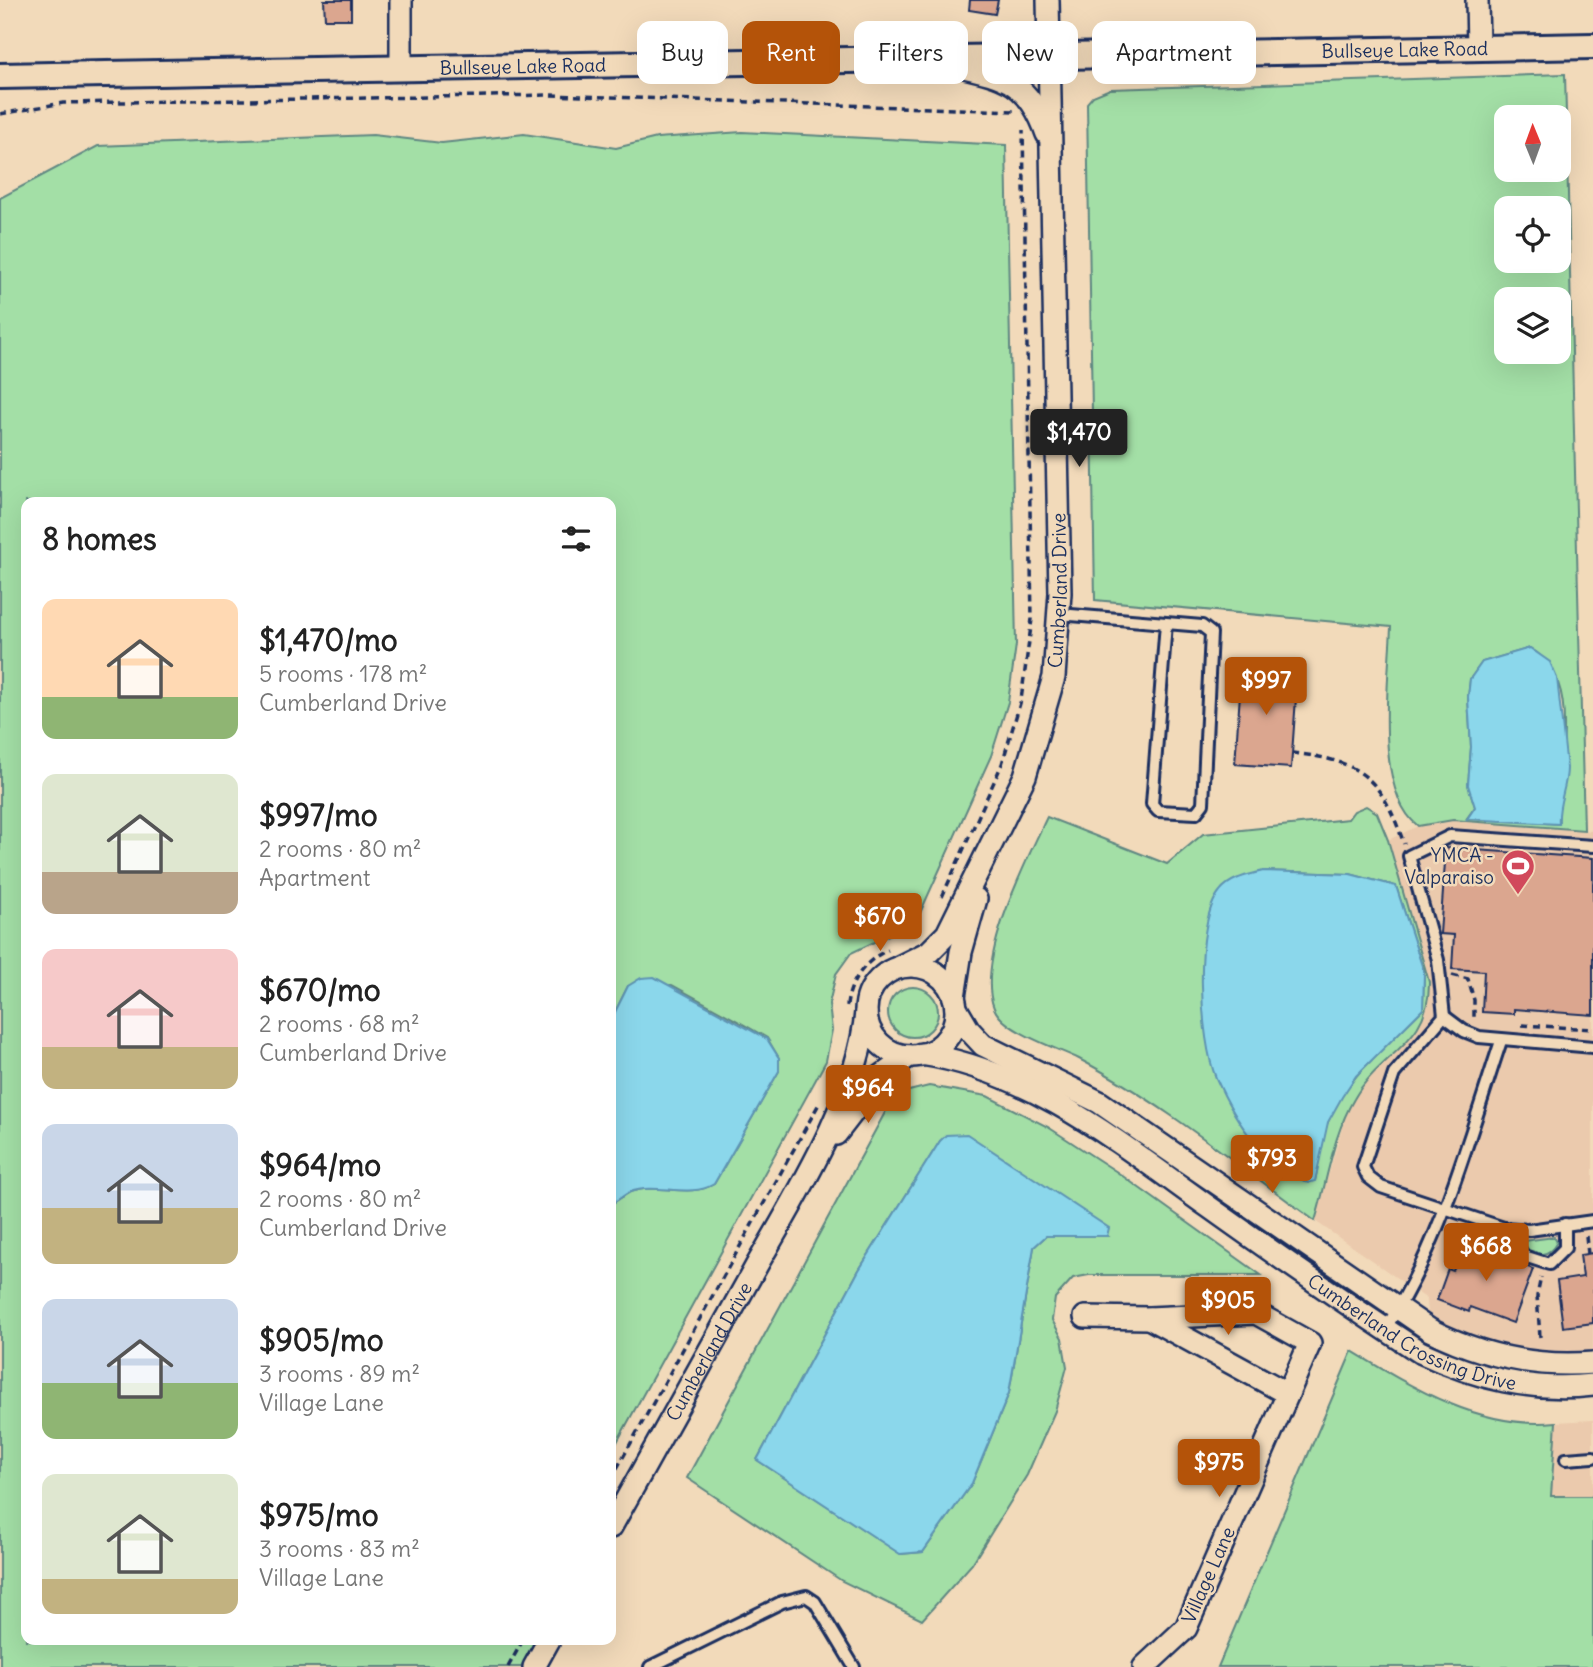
<!DOCTYPE html>
<meta charset="utf-8">
<style>
:root{--surface:#fff;--page:#f2f2f2;--text:#222;--muted:#767676;--accent:#b45309}
body{margin:0;font-family:Delius,sans-serif;background:var(--page);color:var(--text);height:100vh;display:flex;flex-direction:column;font-size:26px;white-space:nowrap}
*{box-sizing:border-box;margin:0}
p{font-size:23px;color:var(--muted)}
.icon{flex:none;width:38px;height:38px;fill:none;stroke:currentColor;stroke-width:2;stroke-linecap:round;stroke-linejoin:round}
.map{position:relative;flex:1;overflow:hidden}
.side{position:absolute;left:21px;top:497px;width:595px;height:1148px;display:flex;flex-direction:column;background:var(--surface);border-radius:14px;box-shadow:0 7px 28px #0002}
.side>*{flex:none}
.top-card{position:absolute;left:637px;top:21px;width:665px;height:63px;display:flex;gap:14px}
.needle{width:46px;rotate:359deg}
.fabs{position:absolute;left:1494px;top:105px;display:grid;gap:14px}
.fabs a{display:grid;place-items:center;width:77px;height:77px;border-radius:14px;background:var(--surface);box-shadow:0 7px 28px #0002;font-size:35px}
.price{position:absolute;translate:-50% -60px;padding:0 16px;border-radius:7px;background:var(--accent);color:#fff;font-size:23px;line-height:46px;filter:drop-shadow(0 2px 4px #0008)}
.price::after{content:'';position:absolute;left:50%;top:42px;width:21px;height:16px;margin-left:-10px;background:inherit;clip-path:polygon(0 0,100% 0,50% 100%)}
.price.on{background:#222;color:#fff}
ul{padding:0;list-style:none}
li{display:flex;align-items:center;gap:21px;height:175px;padding:0 21px}
li span{display:grid;place-items:center;flex:none;width:196px;height:140px;border-radius:14px;color:#555}
li>.icon{margin-inline-start:auto}
span .icon{width:84px;height:84px;fill:#fffc;stroke-width:1}
li b{font-size:30px}
h2{display:flex;justify-content:space-between;align-items:center;height:84px;padding:0 21px;font-size:30px}
.pill{padding:0 24px;border-radius:14px;background:var(--surface);box-shadow:0 7px 28px #0002;font-size:24px;line-height:63px}
.pill.on{background:var(--accent);color:#fff}
.map>svg:first-child{display:block}
</style>
<div class="map">
<svg width="1593" height="1667" viewBox="0 0 1593 1667">
<rect width="100%" height="100%" fill="#f2daba"/>
<filter id="ink" filterUnits="userSpaceOnUse"><feTurbulence type="fractalNoise" baseFrequency=".0143" numOctaves="2"/><feDisplacementMap in="SourceGraphic" scale="14" xChannelSelector="R" yChannelSelector="G"/><feConvolveMatrix kernelMatrix="1 2 1 2 8 2 1 2 1" color-interpolation-filters="sRGB"/></filter>
<g filter="url(#ink)">
<g fill="#ebcaad">
<polygon points="1453,820 1593,831 1593,1356 1533,1356 1437,1327 1428,1316 1427,1299 1315,1221 1344,1121 1354,1098 1376,1069 1416,1032 1429,1000 1429,982 1388,840 1418,826"/>
<polygon points="1593,1420 1593,1496 1551,1497 1556,1422"/>
</g>
<g fill="#a3dfa6" stroke="#5f8782" stroke-width="2" fill-rule="evenodd">
<path d="M1565,74L1584,830L1453,820L1418,826C1373,790 1389,679 1391,627L1095,600L1087,103L1093,96L1110,89ZM1507,117H1559V170H1507ZM1507,208H1559V261H1507ZM1507,299H1559V352H1507ZM1530,648C1588,682 1553,773 1559,824L1467,818L1475,807L1468,785L1471,747L1468,698L1470,679L1482,662Z"/>
<path d="M742,132L1006,145L1016,645L1008,702L991,756L916,922L851,953L836,974L829,1004L832,1030L826,1061L611,1453V1204C617,1201 624,1195 630,1192C657,1182 689,1199 714,1184L779,1071V1058L767,1038L736,1020L672,985L628,986L611,1020V502H26V1640H537L523,1667H0V198L98,146L373,135L442,143L524,134L616,148L657,138Z"/>
<path d="M1366,806L1377,813L1388,840L1429,982C1430,1045 1381,1051 1354,1099C1333,1134 1327,1182 1315,1221C1239,1166 1163,1103 1079,1059C1057,1048 1004,1032 994,1008C975,961 1026,861 1047,817L1167,864L1203,834L1348,819L1354,811ZM1263,871L1350,874L1396,886L1424,972L1423,1009C1389,1044 1347,1075 1328,1122C1321,1140 1319,1162 1315,1181Z"/>
<circle cx="913" cy="1012" r="25"/>
<polygon points="982,1056 1050,1087 1112,1121 1296,1250 1274,1243 1010,1071 981,1058"/>
<path d="M929,1086L987,1096L1048,1127L1117,1172L1261,1275H1089L1073,1278L1055,1298L1052,1320L1062,1338L1067,1367L1055,1411L1027,1475L972,1564L922,1620L842,1581L687,1478L888,1107L905,1092ZM940,1141L1107,1236H1046L1034,1247L1009,1393L972,1483L923,1552L901,1554L757,1460L859,1270Z"/>
<path d="M1554,1237L1557,1242C1548,1259 1536,1256 1521,1246L1524,1241Z"/>
<path d="M1352,1351C1413,1388 1482,1430 1556,1422L1551,1496H1593V1667H1218Z"/>
</g>
<g fill="#8bd7eb" stroke="#5e94b3" stroke-width="2">
<path d="M1530,648L1550,662L1557,678L1567,768C1567,788 1557,804 1559,824L1467,819L1475,807L1468,785L1471,747L1468,697L1470,679L1482,662Z"/>
<path d="M1263,871L1350,874L1396,886L1424,972L1423,1009L1356,1076L1342,1097L1328,1122L1315,1181L1308,1183C1262,1161 1237,1125 1216,1078C1200,1041 1193,923 1220,891C1230,878 1248,875 1263,871Z"/>
<path d="M654,977L767,1039L779,1058V1071L714,1184C689,1199 657,1182 630,1192C624,1195 617,1201 611,1204V1020L628,986L641,978Z"/>
<polygon points="967,1134 1109,1228 1107,1236 1046,1236 1034,1247 1009,1393 972,1483 923,1552 900,1554 757,1460 859,1270 940,1141 946,1135"/>
</g>
<g fill="#dba68f" stroke="#1b2f5e" stroke-width="2">
<polygon points="324,0 351,0 351,19 325,19"/>
<polygon points="970,0 998,0 995,14 969,10"/>
<polygon points="1242,666 1298,670 1291,768 1235,764"/>
<polygon points="1446,848 1593,858 1593,1015 1514,1009 1514,1014 1482,1012 1484,971 1452,969 1454,935 1440,934"/>
<polygon points="1479,1241 1495,1247 1493,1254 1533,1269 1513,1323 1470,1307 1469,1312 1437,1300 1448,1269 1453,1271 1464,1244 1477,1248"/>
<polygon points="1593,1253 1593,1323 1563,1327 1557,1281 1583,1277 1580,1255"/>
</g>
<g fill="none" stroke-linecap="round" stroke-linejoin="round">
<g stroke="#1b2f5e" stroke-width="16">
<g id="service">
<polyline points="1059,614 1202,626 1211,633 1203,804 1196,813 1158,811 1152,804 1166,623"/>
<polyline points="1593,846 1450,836 1409,856 1438,960 1444,1016 1394,1074 1363,1167 1368,1177 1381,1187 1504,1228 1529,1230 1593,1221"/>
<polyline points="1444,1016 1464,1031 1479,1037 1593,1047"/>
<polyline points="1504,1228 1524,1256 1549,1264 1565,1248 1565,1224"/>
<path d="M1385,1329C1441,1245 1469,1136 1501,1041"/>
<polyline points="1566,1459 1593,1457"/>
<polyline points="650,1667 782,1602 806,1596 815,1602 854,1667"/>
</g>
</g>
<g stroke="#1b2f5e" stroke-width="26">
<g id="minor">
<polyline points="1477,0 1478,47"/>
<path d="M947,63C1001,76 1027,77 1047,134"/>
<polyline points="401,66 401,0"/>
<circle cx="911" cy="1011" r="45"/>
<path id="s1" d="M899,967L929,952L947,934L1025,776L1054,677L1060,593L1048,0"/>
<polyline points="954,997 961,952 976,899"/>
<path d="M956,1008L969,1030L983,1045L1099,1102L1430,1330C1482,1356 1535,1368 1593,1363"/>
<path id="s2" d="M921,1054C1031,1070 1122,1145 1209,1207C1279,1257 1349,1306 1420,1352C1476,1378 1531,1392 1593,1385"/>
<polyline points="836,1134 880,1077 909,1056"/>
<polyline points="1085,1317 1149,1318 1256,1313 1310,1343 1186,1628 1144,1667"/>
<polyline points="1149,1318 1288,1394"/>
<path id="s3" d="M611,1527C658,1442 706,1357 753,1272C796,1196 858,1099 866,1012"/>
<polyline points="534,1667 549,1640"/>
</g>
</g>
<g stroke="#1b2f5e" stroke-width="30">
<g id="tertiary">
<path id="s4" d="M0,76L1593,46"/>
</g>
</g>
<g stroke="#1b2f5e" stroke-width="3.5" stroke-dasharray="7 5" stroke-linecap="butt">
<polyline points="0,114 63,103 550,95 1015,111"/>
<path d="M1292,753C1361,760 1382,779 1404,844"/>
<polyline points="942,897 1002,764 1021,700 1032,619 1023,130"/>
<polyline points="1452,975 1468,979 1474,1000 1474,1020"/>
<path d="M847,1006C849,982 866,959 888,950"/>
<polyline points="1522,1025 1593,1029"/>
<polyline points="1586,1236 1588,1254"/>
<polyline points="1459,1237 1481,1237"/>
<polyline points="1498,1256 1501,1248"/>
<polyline points="1540,1337 1537,1296 1541,1277"/>
<polyline points="611,1479 820,1102"/>
<polyline points="508,1667 523,1640"/>
</g>
<use href="#service" stroke="#f2daba" stroke-width="10"/>
<use href="#minor" stroke="#f2daba" stroke-width="21"/>
<use href="#tertiary" stroke="#f2daba" stroke-width="24"/>
</g>
</g>
<defs>
<g id="stadium-pin" transform="scale(1.75)"><path d="M0 17L-7.5 6A9.5 9.5 0 1 1 7.5 6Z" fill="#d1495b" stroke="#f2daba"/><path d="M0-5a6.5 5 0 1 0 0 10a6.5 5 0 1 0 0-10ZM-3.5-1.8h7v3.6h-7Z" fill="#fff"/></g>
</defs>
<g fill-rule="evenodd">
<use href="#stadium-pin" x="1518" y="866"/>
</g>
<g text-anchor="middle" dominant-baseline="central" stroke-width="5" stroke-linejoin="round" paint-order="stroke">
<g font-size="19" fill="#1b2f5e" stroke="#f2daba">
<text stroke="none"><textPath href="#s4" startOffset="1405">Bullseye Lake Road</textPath></text>
<text stroke="none"><textPath href="#s4" startOffset="523">Bullseye Lake Road</textPath></text>
<text stroke="none"><textPath href="#s1" startOffset="425">Cumberland Drive</textPath></text>
<text stroke="none"><textPath href="#s2" startOffset="570">Cumberland Crossing Drive</textPath></text>
<text stroke="none"><textPath href="#s3" startOffset="201">Cumberland Drive</textPath></text>
<text transform="translate(1208 1575) rotate(-66)">Village Lane</text>
</g>
<g font-size="19" fill="#1b2f5e" stroke="#f2daba" text-anchor="end">
<text x="1494" y="855">YMCA -<tspan x="1494" dy="22">Valparaiso</tspan></text>
</g>
</g>
</svg>
<div class="fabs">
<a><svg class="needle" viewBox="-14 -14 28 28"><path d="M0-13l5 13h-10z" fill="#e53935"/><path d="M0 13l5-13h-10z" fill="#767676"/></svg></a>
<a><svg class="icon" aria-label="locate" viewBox="0 0 24 24"><circle cx="12" cy="12" r="6"/><path d="M12 2v4M12 18v4M2 12h4M18 12h4"/></svg></a>
<a><svg class="icon" aria-label="layers" viewBox="0 0 24 24"><path d="M12 4l9 5-9 5-9-5zM3 14l9 5 9-5"/></svg></a>
</div>
<b class="price on" style="left:1079px;top:469px">$1,470</b>
<b class="price" style="left:1266px;top:717px">$997</b>
<b class="price" style="left:880px;top:953px">$670</b>
<b class="price" style="left:868px;top:1125px">$964</b>
<b class="price" style="left:1272px;top:1195px">$793</b>
<b class="price" style="left:1486px;top:1283px">$668</b>
<b class="price" style="left:1228px;top:1337px">$905</b>
<b class="price" style="left:1219px;top:1499px">$975</b>
<div class="top-card">
<a class="pill">Buy</a>
<a class="pill on">Rent</a>
<a class="pill">Filters</a>
<a class="pill">New</a>
<a class="pill">Apartment</a>
</div>
<section class="side">
<h2>8 homes<svg class="icon" aria-label="filters" viewBox="0 0 24 24"><path d="M4 7h16M4 17h16"/><circle cx="9" cy="7" r="2"/><circle cx="15" cy="17" r="2"/></svg></h2>
<ul>
<li><span style="background:linear-gradient(#ffd9b3 70%,#8fb573 0)"><svg class="icon" aria-label="home" viewBox="0 0 24 24"><path d="M3 11l9-7 9 7M6 9v11h12V9"/></svg></span><div><b>$1,470/mo</b><p>5 rooms · 178 m²</p><p>Cumberland Drive</p></div></li>
<li><span style="background:linear-gradient(#dfe7d0 70%,#b9a48a 0)"><svg class="icon" aria-label="home" viewBox="0 0 24 24"><path d="M3 11l9-7 9 7M6 9v11h12V9"/></svg></span><div><b>$997/mo</b><p>2 rooms · 80 m²</p><p>Apartment</p></div></li>
<li><span style="background:linear-gradient(#f6c9c9 70%,#c2b280 0)"><svg class="icon" aria-label="home" viewBox="0 0 24 24"><path d="M3 11l9-7 9 7M6 9v11h12V9"/></svg></span><div><b>$670/mo</b><p>2 rooms · 68 m²</p><p>Cumberland Drive</p></div></li>
<li><span style="background:linear-gradient(#c9d6e8 60%,#c2b280 0)"><svg class="icon" aria-label="home" viewBox="0 0 24 24"><path d="M3 11l9-7 9 7M6 9v11h12V9"/></svg></span><div><b>$964/mo</b><p>2 rooms · 80 m²</p><p>Cumberland Drive</p></div></li>
<li><span style="background:linear-gradient(#c9d6e8 60%,#8fb573 0)"><svg class="icon" aria-label="home" viewBox="0 0 24 24"><path d="M3 11l9-7 9 7M6 9v11h12V9"/></svg></span><div><b>$905/mo</b><p>3 rooms · 89 m²</p><p>Village Lane</p></div></li>
<li><span style="background:linear-gradient(#dfe7d0 75%,#c2b280 0)"><svg class="icon" aria-label="home" viewBox="0 0 24 24"><path d="M3 11l9-7 9 7M6 9v11h12V9"/></svg></span><div><b>$975/mo</b><p>3 rooms · 83 m²</p><p>Village Lane</p></div></li>
</ul>
</section>
</div>
